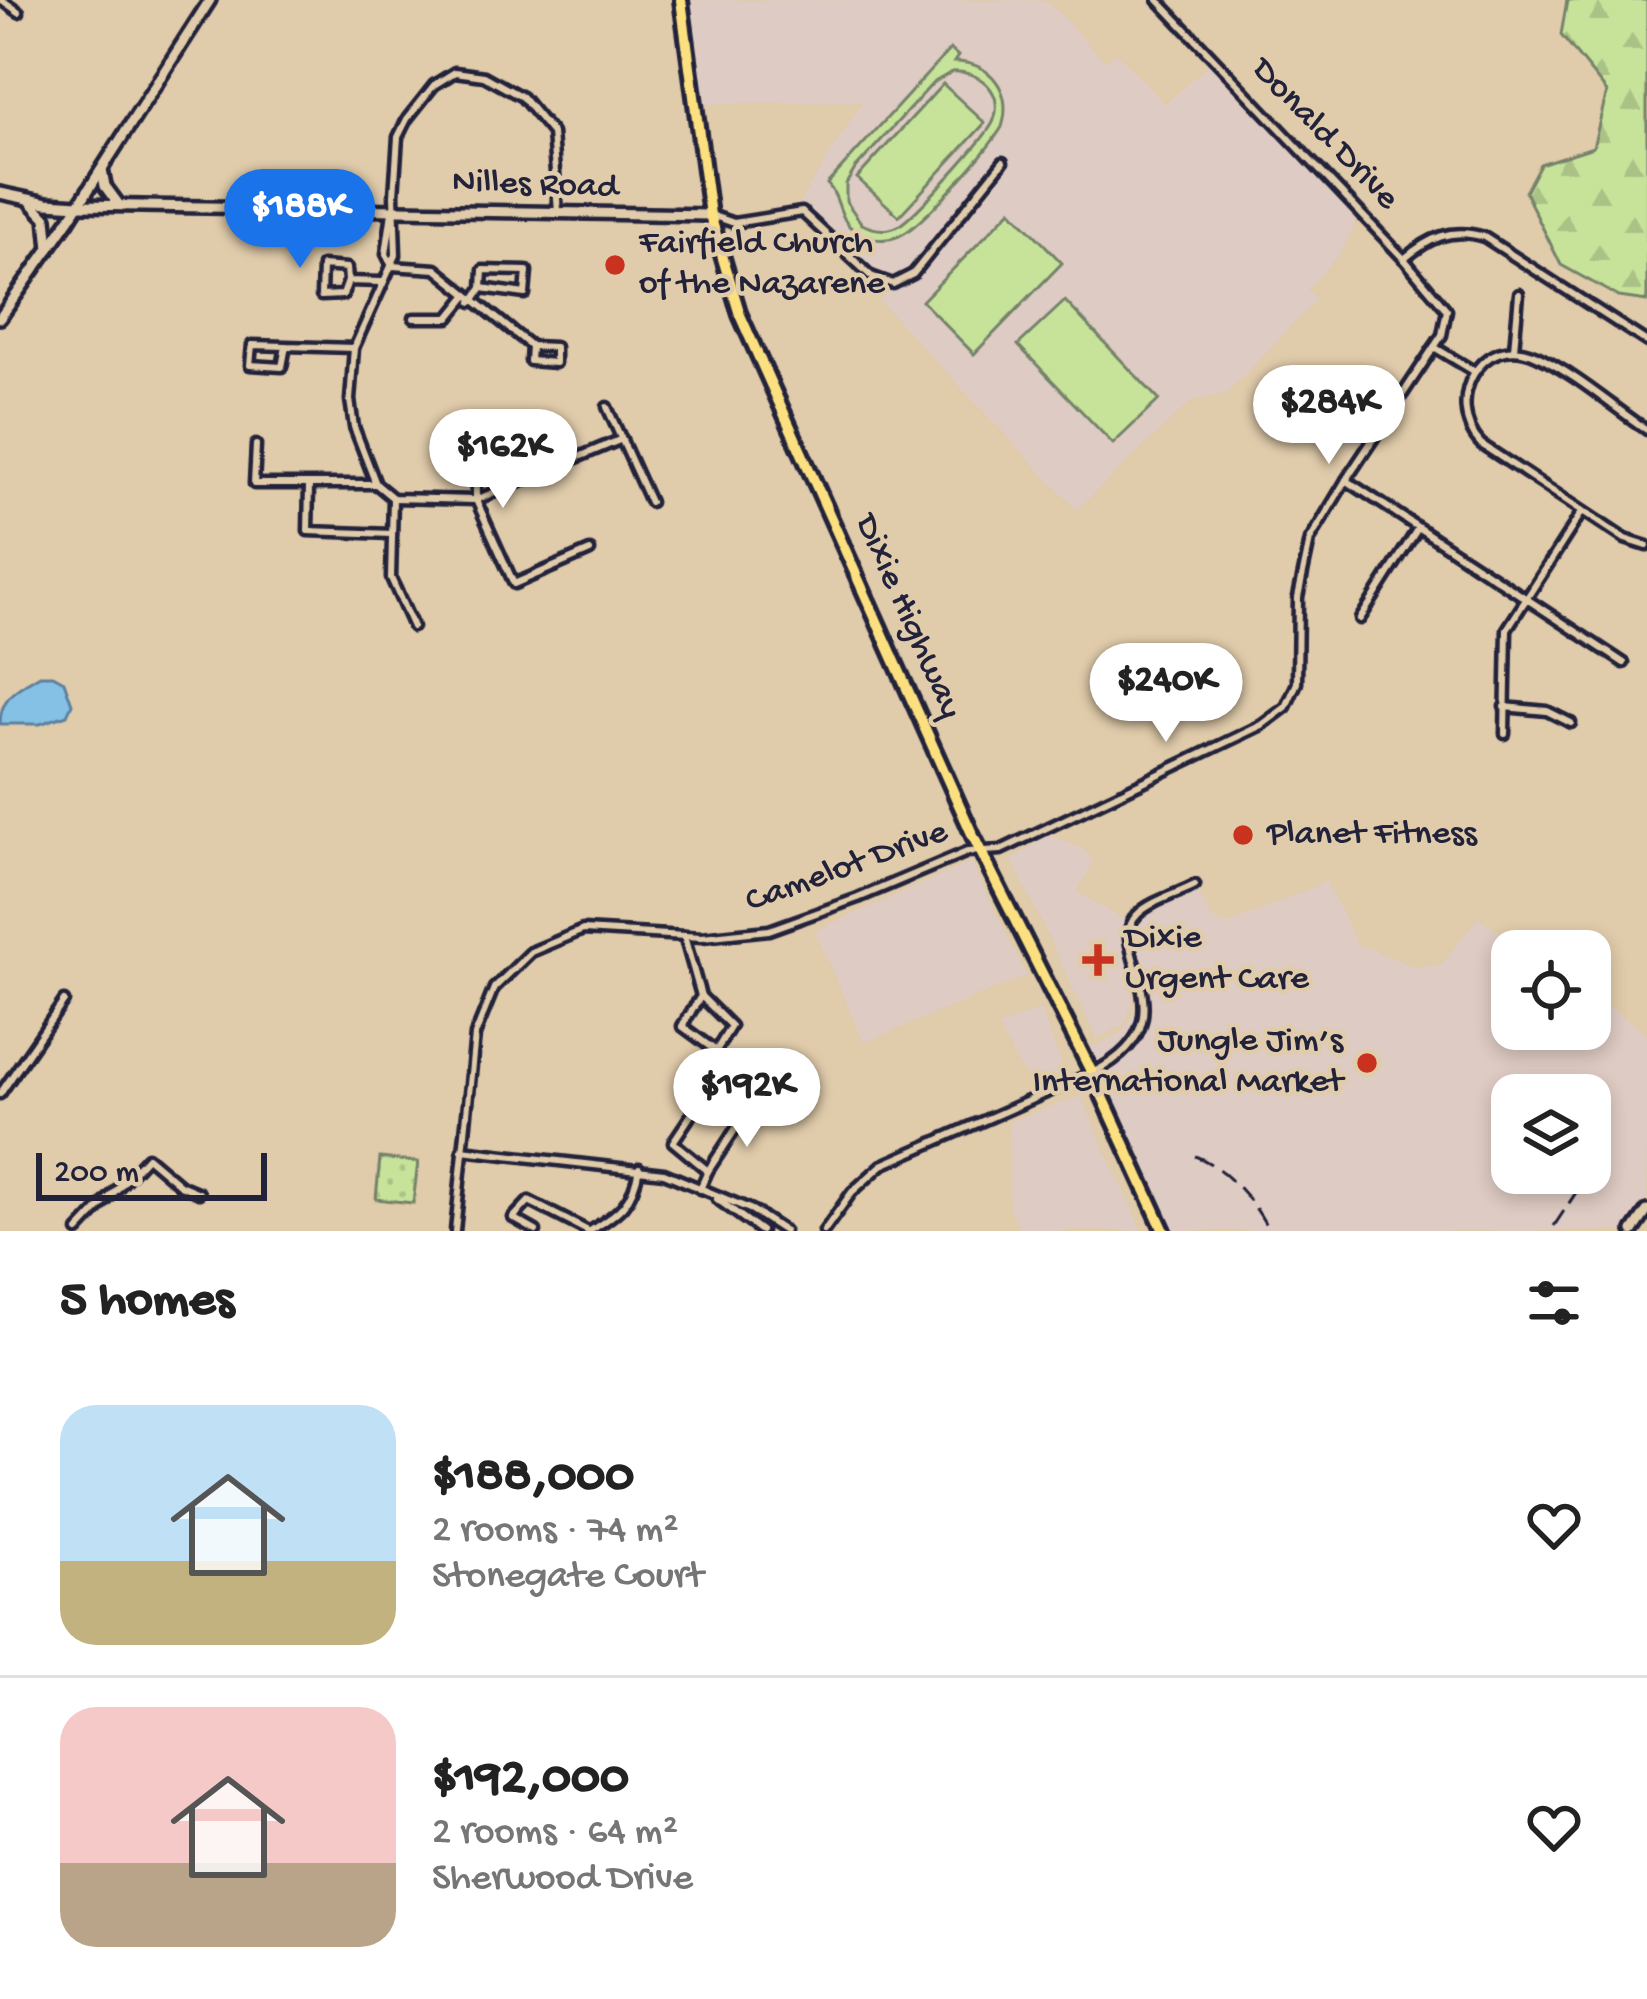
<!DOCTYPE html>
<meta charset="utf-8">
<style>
:root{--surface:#fff;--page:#f6f6f6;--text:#222;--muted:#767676;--line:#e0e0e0;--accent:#1a73e8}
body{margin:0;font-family:"Gochi Hand",sans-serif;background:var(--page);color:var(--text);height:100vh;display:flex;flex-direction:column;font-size:45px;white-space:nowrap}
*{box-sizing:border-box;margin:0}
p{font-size:39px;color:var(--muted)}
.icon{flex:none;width:66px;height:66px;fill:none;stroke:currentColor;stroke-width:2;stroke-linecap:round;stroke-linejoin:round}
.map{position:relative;height:1231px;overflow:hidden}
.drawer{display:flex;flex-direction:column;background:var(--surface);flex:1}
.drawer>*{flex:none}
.fabs{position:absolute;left:1491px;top:930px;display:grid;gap:24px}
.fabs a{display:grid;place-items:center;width:120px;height:120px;border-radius:24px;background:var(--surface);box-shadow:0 6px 18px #0003;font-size:60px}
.scale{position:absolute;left:36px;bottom:30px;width:231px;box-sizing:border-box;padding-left:12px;border:6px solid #22223b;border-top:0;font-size:33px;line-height:42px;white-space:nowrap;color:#22223b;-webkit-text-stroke:9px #e0cbaa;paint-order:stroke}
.price{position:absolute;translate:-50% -102px;padding:0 27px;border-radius:42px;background:#fff;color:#222;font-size:39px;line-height:78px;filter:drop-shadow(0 3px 6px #0008)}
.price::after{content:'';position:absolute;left:50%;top:72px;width:36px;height:27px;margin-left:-18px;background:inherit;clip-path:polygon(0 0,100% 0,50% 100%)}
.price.on{background:var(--accent);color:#fff}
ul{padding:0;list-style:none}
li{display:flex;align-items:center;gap:36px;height:300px;padding:0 60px}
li+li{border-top:3px solid var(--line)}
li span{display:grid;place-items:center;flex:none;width:336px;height:240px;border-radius:36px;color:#555}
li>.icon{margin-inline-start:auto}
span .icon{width:144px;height:144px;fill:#fffc;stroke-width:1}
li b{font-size:51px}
h2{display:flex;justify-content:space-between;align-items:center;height:144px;padding:0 60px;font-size:51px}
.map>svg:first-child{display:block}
</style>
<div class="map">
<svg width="1647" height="1231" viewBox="0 0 1647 1231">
<defs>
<pattern id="forest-firs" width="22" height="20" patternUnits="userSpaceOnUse" patternTransform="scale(3)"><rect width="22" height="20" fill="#c7e39a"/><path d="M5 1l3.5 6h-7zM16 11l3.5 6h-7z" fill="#abc286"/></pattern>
<pattern id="park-dots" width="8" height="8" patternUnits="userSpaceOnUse" patternTransform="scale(3)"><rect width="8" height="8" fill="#c7e39a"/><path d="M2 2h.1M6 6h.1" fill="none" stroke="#abc286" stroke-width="1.8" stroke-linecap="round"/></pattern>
</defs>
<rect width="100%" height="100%" fill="#e0cbaa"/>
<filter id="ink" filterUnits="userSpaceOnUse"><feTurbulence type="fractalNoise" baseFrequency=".00833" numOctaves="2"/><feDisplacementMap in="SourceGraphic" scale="24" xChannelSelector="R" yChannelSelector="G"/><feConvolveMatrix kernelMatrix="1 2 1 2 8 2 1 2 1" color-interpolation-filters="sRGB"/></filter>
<g filter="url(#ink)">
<g fill="#decbc3" fill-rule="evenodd">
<polygon points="683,0 1046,0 1105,61 1116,52 1165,104 1214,59 1357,211 1354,228 1342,251 1307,290 1317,299 1226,394 1192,401 1077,510 880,302 880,282 802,212 794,211 863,101 696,104"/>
<path d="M1049,834L1085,850L1093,863L1077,892L1122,918L1127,942L1141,911L1195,885L1212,918L1228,925L1326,881L1357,944L1416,967L1441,965L1478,917L1528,951H1512V1029H1590V994L1647,1033V1211L1633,1231H1164L1082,1052L1122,1032L1144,998L1127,947L1133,1003L1123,1026L1097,1039L1012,860ZM1512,1095H1590V1173H1512Z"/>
<polygon points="971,862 1027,976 864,1043 815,931"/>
<polygon points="1040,1009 1066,1075 1034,1091 997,1027"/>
<polygon points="1081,1096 1142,1231 1020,1231 1009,1207 1009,1121"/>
</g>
<polygon fill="url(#forest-firs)" stroke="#74826a" stroke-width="3" points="1567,0 1647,0 1647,301 1619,297 1561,265 1525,192 1540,164 1593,147 1607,92 1561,35"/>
<polygon fill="url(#park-dots)" stroke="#74826a" stroke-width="3" points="380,1158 418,1162 413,1203 376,1199"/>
<g fill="#c7e39a" stroke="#74826a" stroke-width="3" fill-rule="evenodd">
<path d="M950,49L958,56L954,62C991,62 1013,91 1002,127C989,149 920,228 899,236C885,242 867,240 855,231C837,218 841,197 827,184ZM952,72C979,70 1004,91 994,120C990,134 912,219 898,226C886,232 874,230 862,224L846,201V184L855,169L933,83Z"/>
<polygon points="943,84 985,123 899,216 857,178"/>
<polygon points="1011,210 1062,263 974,354 922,301"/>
<polygon points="1065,301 1159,400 1113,444 1018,345"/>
</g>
<path fill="#85c1e4" stroke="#5d81a0" stroke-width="3" d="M40,675H53L64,681L72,704L67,715L40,724H0C0,696 18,688 40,675Z"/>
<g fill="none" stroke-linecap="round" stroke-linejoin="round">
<g stroke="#22223b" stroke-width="15">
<g id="street">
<polyline points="2,0 19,12"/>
<polyline points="558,212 552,133 522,97 484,76 455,72 434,85 407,119 398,137 394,195 396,255 354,348 350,400 354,427 376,484 393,498 476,500 514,584 590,551"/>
<polyline points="714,216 734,223 802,212 871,276 893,284 913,274 1003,162"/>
<path d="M1404,259C1429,238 1451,227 1484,237L1647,342"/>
<polyline points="392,266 436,269 531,346 530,361 555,363 555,347 531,346"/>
<polyline points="392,266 386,254 392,212"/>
<polyline points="348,281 343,295 321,296 322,266 347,268 348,281 381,282"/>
<polyline points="472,302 482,288 483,270 527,271 525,294 482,288"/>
<polyline points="414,318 449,318 466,297"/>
<polyline points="286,346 282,367 250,365 252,345 354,348"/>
<polyline points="1434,347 1472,370"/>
<polyline points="1514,349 1519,294"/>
<polyline points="607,407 650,502"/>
<polyline points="475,424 476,500 622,439"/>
<path d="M1647,430C1612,406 1575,374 1537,356C1480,329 1443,403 1481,444L1625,539L1647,546"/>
<polyline points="256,445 254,484 376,484"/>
<polyline points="1346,480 1624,663"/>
<polyline points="309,486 308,531 392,534"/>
<polyline points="393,498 391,578 413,627"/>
<polyline points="1360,619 1418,528"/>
<polyline points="1504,707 1547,711 1571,723"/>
<polyline points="1505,734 1507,629 1582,512"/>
<polyline points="684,936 701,996"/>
<polyline points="0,1094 64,1001"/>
<polyline points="462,1150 664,1173 752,1210 784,1231"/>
<polyline points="708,1171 673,1142 721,1070 716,1051 682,1026 701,996 731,1026 716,1051"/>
<polyline points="700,1189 708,1171 759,1093"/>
<polyline points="717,1199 761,1231"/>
<polyline points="78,1231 147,1157 180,1185 199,1193"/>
<polyline points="455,1231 475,1035 494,988 531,952 583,930 702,937 769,930 858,898 967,852 1001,850 1262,725 1286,707 1297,683 1298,597 1310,540 1346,480 1442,335 1447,310 1404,259 1158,0"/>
<polyline points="536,1231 513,1218 529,1201 588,1231"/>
<path d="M590,1231C619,1213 633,1203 639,1168"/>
<path d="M824,1231L852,1192L882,1165L1092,1073C1198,1020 1102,949 1137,915C1150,901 1178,894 1195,885"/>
</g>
</g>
<g stroke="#22223b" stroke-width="18">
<g id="secondary">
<polyline points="102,169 105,186 119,205"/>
<polyline points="0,193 47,203 79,205 710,215"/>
<polyline points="31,202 46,218 49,249"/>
<polyline points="0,318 69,220 210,0"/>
<polyline points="1633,1231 1647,1211"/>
</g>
</g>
<g stroke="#22223b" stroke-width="20">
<polyline id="primary" points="681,0 710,215 740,315 973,836 1092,1073 1164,1231"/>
</g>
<use href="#street" stroke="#e0cbaa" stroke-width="6"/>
<use href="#secondary" stroke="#e0cbaa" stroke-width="9"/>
<use href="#primary" stroke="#fce080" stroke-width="10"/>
<g stroke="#22223b" stroke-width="3" stroke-dasharray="18 9" stroke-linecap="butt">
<path d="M1195,1156C1225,1167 1255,1202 1269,1231"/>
<polyline points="1554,1226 1579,1188"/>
</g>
</g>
</g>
<g fill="#c8321e" stroke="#e0cbaa" stroke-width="4.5">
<circle cx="615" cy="265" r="12"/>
<circle cx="1243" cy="835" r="12"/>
<path d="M1092 942h12v12h12v12h-12v12h-12v-12h-12v-12h12z"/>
<circle cx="1367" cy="1063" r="12"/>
</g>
<g text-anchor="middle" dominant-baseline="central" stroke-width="9" stroke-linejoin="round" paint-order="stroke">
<g font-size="36" fill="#22223b" stroke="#e0cbaa">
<text transform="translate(1324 135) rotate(46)">Donald Drive</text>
<text transform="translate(535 186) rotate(2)">Nilles Road</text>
<text transform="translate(907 617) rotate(66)">Dixie Highway</text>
<text transform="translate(847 868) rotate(-20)">Camelot Drive</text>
</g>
<g font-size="36" fill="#22223b" stroke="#e0cbaa" text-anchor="start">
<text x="639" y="244">Fairfield Church<tspan x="639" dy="41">of the Nazarene</tspan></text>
<text x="1267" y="835">Planet Fitness</text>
<text x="1125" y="939">Dixie<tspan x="1125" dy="41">Urgent Care</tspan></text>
<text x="1343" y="1042" text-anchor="end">Jungle Jim’s<tspan x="1343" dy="41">International Market</tspan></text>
</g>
</g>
</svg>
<div class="fabs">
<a><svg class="icon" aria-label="locate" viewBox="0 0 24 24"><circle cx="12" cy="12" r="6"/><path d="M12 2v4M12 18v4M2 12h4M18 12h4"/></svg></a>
<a><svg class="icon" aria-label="layers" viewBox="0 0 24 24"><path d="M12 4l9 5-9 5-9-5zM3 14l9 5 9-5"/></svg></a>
</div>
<div class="scale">200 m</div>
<b class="price on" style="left:300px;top:271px">$188K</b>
<b class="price" style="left:1329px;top:467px">$284K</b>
<b class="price" style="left:503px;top:511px">$162K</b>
<b class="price" style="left:1166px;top:745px">$240K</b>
<b class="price" style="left:747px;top:1150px">$192K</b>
</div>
<section class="drawer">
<h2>5 homes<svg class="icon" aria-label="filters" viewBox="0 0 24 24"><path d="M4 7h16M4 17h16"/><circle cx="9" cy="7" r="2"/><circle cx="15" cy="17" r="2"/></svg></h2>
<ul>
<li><span style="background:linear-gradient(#bfe0f5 65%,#c2b280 0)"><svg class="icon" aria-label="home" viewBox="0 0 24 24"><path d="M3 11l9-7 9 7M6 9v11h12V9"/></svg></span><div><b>$188,000</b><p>2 rooms · 74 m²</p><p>Stonegate Court</p></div><svg class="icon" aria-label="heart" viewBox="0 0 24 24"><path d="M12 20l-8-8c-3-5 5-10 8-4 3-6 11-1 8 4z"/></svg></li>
<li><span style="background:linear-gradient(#f6c9c9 65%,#b9a48a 0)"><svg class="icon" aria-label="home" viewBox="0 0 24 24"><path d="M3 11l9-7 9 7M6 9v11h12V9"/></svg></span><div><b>$192,000</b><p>2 rooms · 64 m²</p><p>Sherwood Drive</p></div><svg class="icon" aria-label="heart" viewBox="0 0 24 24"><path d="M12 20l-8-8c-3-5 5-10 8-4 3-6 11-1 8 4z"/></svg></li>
</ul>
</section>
